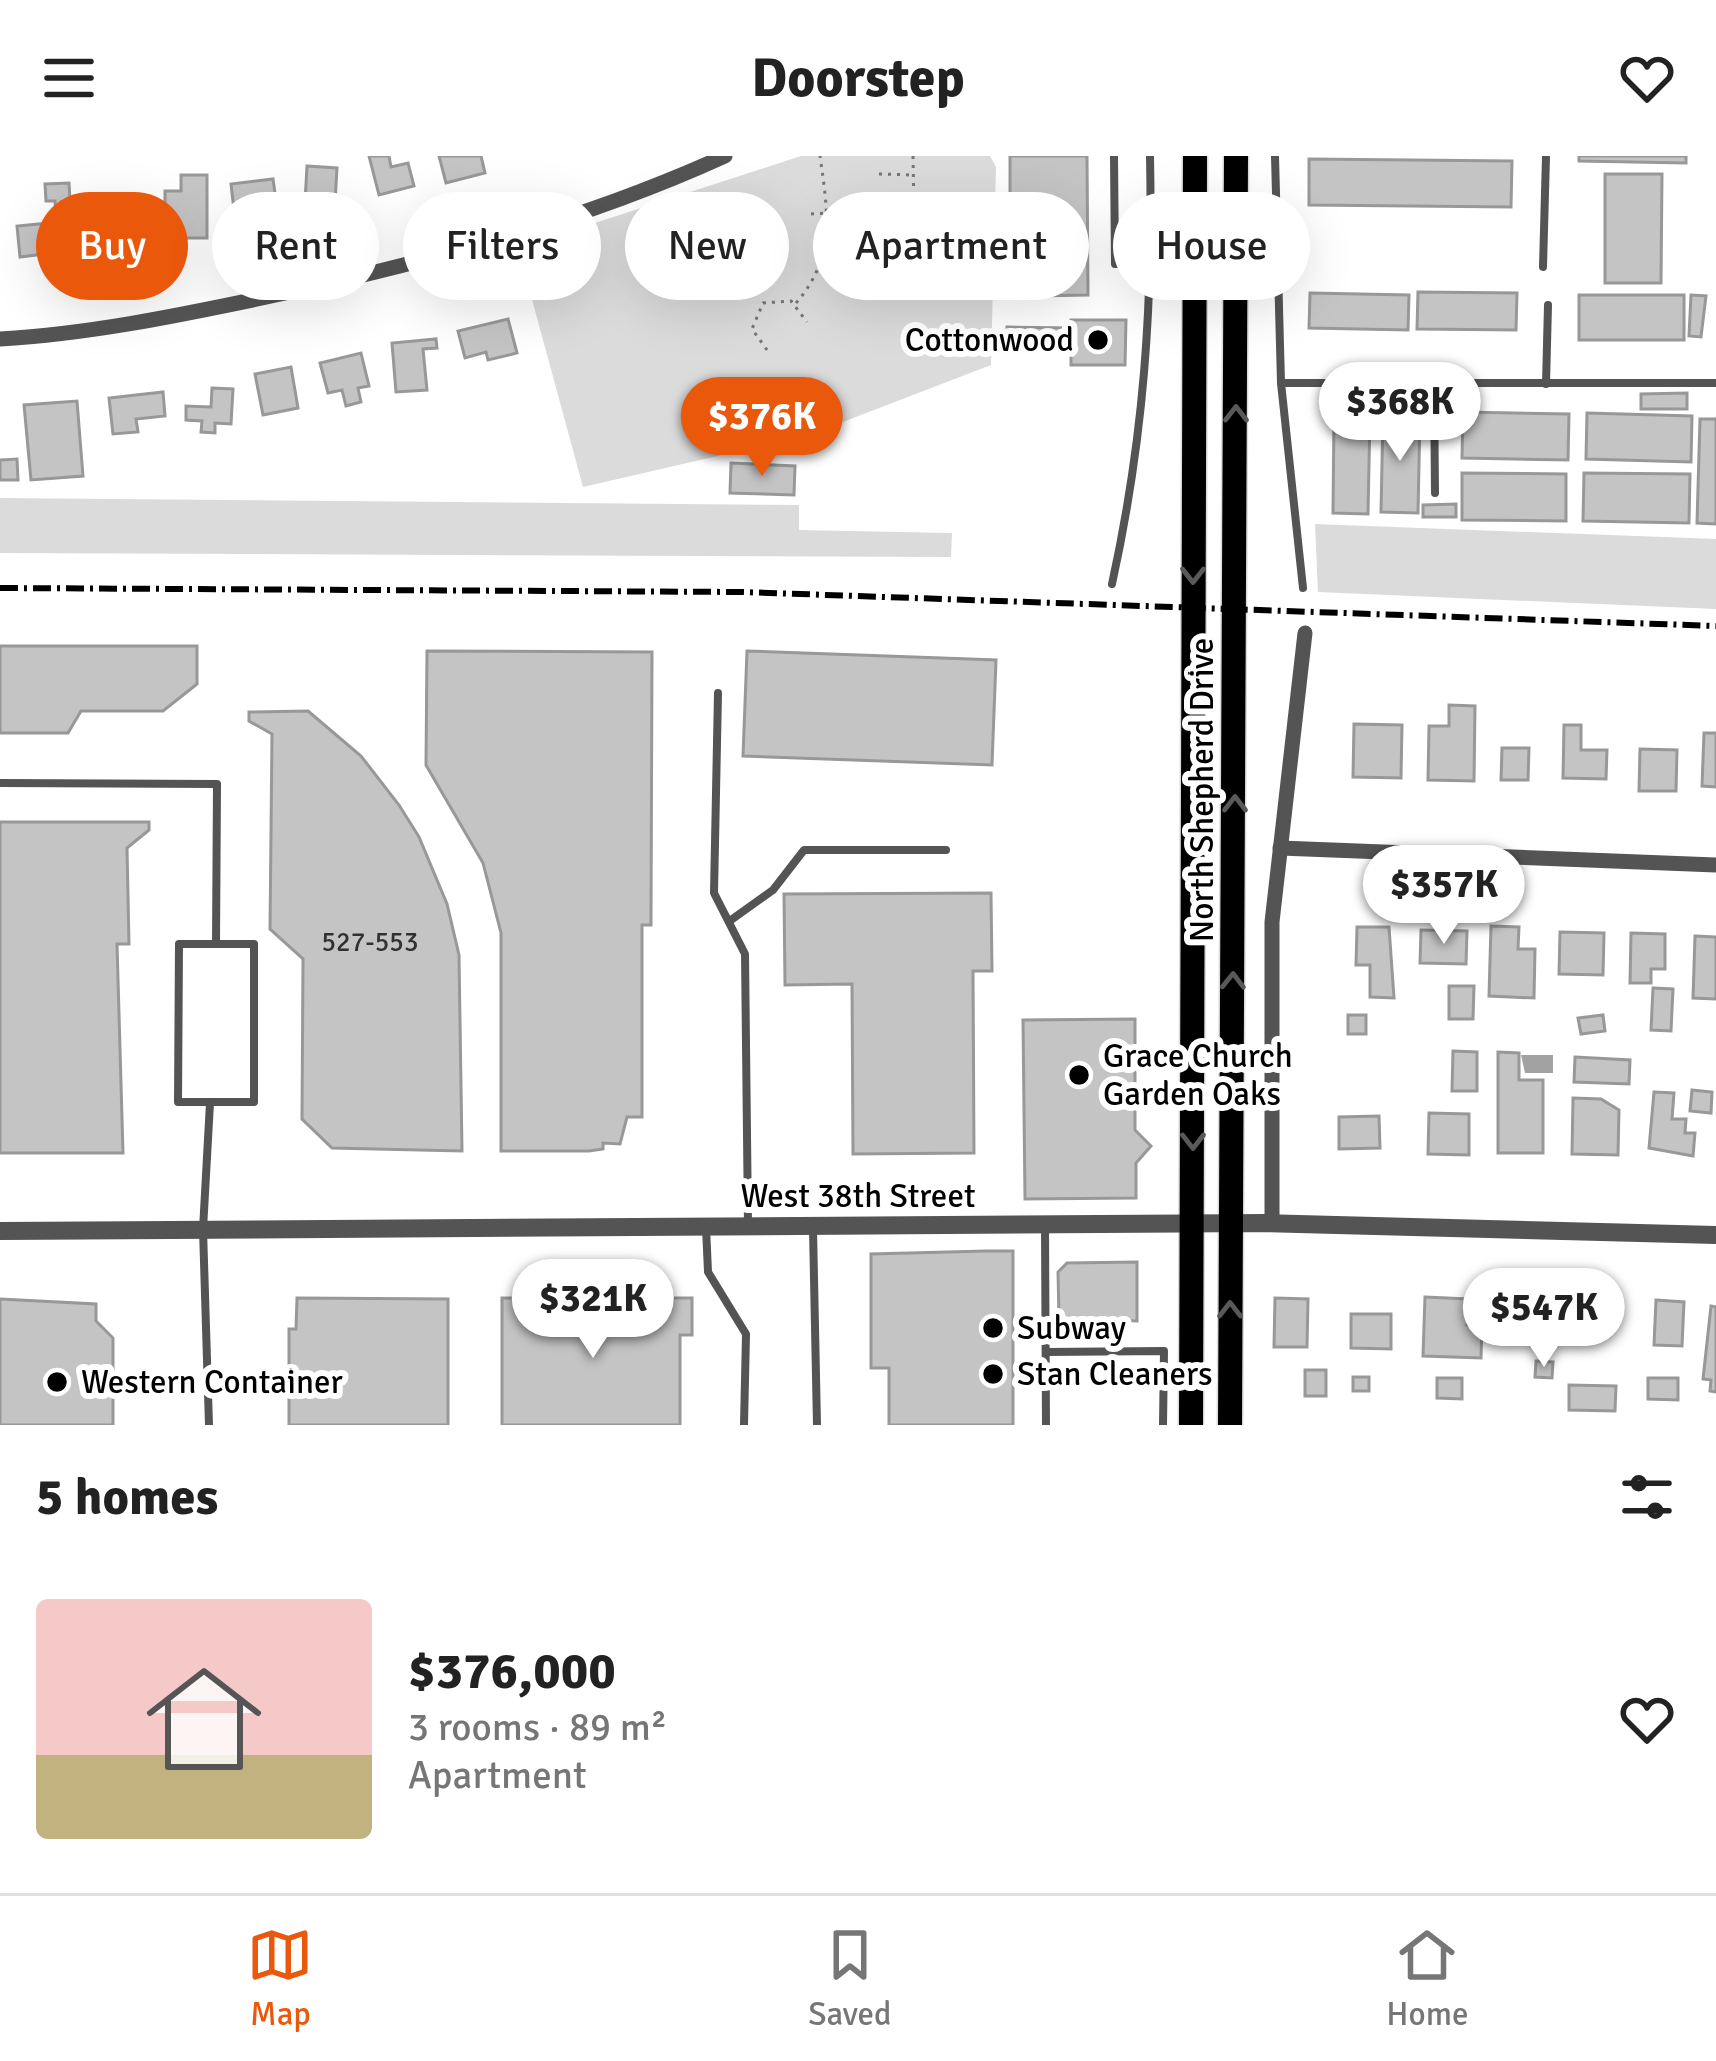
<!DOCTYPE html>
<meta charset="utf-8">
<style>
:root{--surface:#fff;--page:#f2f2f2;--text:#222;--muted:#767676;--line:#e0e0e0;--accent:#ea580c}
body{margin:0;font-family:Signika,sans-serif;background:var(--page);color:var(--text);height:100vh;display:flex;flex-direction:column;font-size:45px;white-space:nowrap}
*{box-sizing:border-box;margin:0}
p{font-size:39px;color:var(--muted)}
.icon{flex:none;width:66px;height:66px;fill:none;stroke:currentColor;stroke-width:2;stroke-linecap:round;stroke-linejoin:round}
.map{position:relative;height:1269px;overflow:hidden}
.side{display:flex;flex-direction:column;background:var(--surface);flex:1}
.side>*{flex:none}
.hud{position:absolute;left:36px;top:36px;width:1644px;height:108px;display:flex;gap:24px}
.price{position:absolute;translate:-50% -102px;padding:0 27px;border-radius:42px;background:#fff;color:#222;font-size:39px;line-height:78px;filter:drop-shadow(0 3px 6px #0008)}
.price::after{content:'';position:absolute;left:50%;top:72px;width:36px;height:27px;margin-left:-18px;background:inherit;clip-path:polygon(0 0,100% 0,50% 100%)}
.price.current{background:var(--accent);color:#fff}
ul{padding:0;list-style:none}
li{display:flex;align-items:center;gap:36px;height:300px;padding:0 36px}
li span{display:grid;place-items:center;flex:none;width:336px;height:240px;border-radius:12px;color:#555}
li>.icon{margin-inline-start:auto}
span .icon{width:144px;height:144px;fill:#fffc;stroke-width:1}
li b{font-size:51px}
h2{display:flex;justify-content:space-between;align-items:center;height:144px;padding:0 36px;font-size:51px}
.tag{padding:0 42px;border-radius:54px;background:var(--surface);box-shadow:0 12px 48px #0002;font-size:42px;line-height:108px}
.tag.current{background:var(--accent);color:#fff}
header{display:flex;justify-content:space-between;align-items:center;height:156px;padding:0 36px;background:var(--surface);font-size:54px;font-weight:700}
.dock{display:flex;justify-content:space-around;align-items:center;height:168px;border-top:3px solid var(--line);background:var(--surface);font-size:33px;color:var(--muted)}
.dock a{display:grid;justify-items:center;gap:6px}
.dock .current{color:var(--accent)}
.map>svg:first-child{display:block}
</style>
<header><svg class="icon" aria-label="menu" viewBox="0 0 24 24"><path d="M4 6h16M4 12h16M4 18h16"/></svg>Doorstep<svg class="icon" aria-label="heart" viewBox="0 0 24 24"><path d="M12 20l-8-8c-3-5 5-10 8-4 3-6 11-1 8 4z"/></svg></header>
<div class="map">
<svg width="1716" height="1269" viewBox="0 0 1716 1269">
<rect width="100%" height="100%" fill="#fff"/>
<g fill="#dbdbdb">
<polygon points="801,0 990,0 996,11 991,209 809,279 583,331 518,92"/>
<polygon points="0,342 799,349 799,374 952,377 951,401 0,397"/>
<polygon points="1315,368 1716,383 1716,453 1318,436"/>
</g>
<polygon fill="#a2a2a2" points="1521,899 1553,899 1553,917 1525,917"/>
<g fill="#c4c4c4" stroke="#989898" stroke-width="3">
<polygon points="369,0 389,0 391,11 408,7 414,30 379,39"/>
<polygon points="439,0 481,0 485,17 446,27"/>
<polygon points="1010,0 1087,0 1088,139 1035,140 1034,67 1010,67"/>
<polygon points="1579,0 1686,0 1686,7 1579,5"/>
<polygon points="1309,3 1512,5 1511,51 1309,49"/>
<polygon points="307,10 337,12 335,47 305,46"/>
<polygon points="1605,18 1662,18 1661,127 1605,127"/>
<polygon points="181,19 207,19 207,82 165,82 165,35 181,35"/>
<polygon points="273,23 279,66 236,71 231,28"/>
<polygon points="69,27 71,61 56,62 55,45 46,45 45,28"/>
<polygon points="138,55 141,88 99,92 96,59"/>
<polygon points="50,67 53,97 20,101 17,70"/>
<polygon points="1418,136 1517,137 1516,174 1417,173"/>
<polygon points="1310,137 1409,139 1408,174 1309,172"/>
<rect x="1579" y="139" width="105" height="45"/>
<polygon points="1691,139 1706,140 1701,181 1689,180"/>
<polygon points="508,163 517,197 488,204 486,196 465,202 458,175"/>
<polygon points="1071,164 1126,164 1125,209 1071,209"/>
<polygon points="1007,171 1071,172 1070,196 1007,196"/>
<polygon points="436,183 437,192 423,193 427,234 396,236 392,187"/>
<polygon points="361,197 369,230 358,232 361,246 346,250 342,234 328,237 320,207"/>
<polygon points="291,211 298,252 263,259 255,218"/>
<polygon points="212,232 233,233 231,268 215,267 215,277 201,276 202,265 186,264 186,250 211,251"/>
<polygon points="1369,235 1417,237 1416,252 1368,251"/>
<polygon points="163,236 165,260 136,263 138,276 113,278 109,242"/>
<polygon points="1687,237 1687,253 1641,253 1641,238"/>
<polygon points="77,245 83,320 31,324 24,249"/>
<polygon points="1463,256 1569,258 1568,304 1462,302"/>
<polygon points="1587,257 1692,260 1691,306 1586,303"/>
<polygon points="1334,259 1370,260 1368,358 1333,357"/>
<polygon points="1383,259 1420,260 1418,357 1381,356"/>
<polygon points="1700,263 1716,263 1716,368 1697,367"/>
<polygon points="17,303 18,324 0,324 0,304"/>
<polygon points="731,307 795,310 794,339 730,337"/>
<polygon points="1462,317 1566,318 1566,365 1462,364"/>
<polygon points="1584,317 1690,318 1689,367 1583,365"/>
<polygon points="1456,348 1456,361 1423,361 1423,349"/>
<polygon points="0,490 197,490 197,528 163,555 81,555 68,577 0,577"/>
<polygon points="427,495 652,496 651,769 642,769 642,961 627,961 620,988 603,987 603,993 589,995 501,995 501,777 483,707 426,609"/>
<polygon points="747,495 996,504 992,609 743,600"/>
<polygon points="1449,549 1475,550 1474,625 1428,624 1429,570 1449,570"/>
<polygon points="308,555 361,600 399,649 419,681 447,748 459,799 462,995 332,992 302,963 303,803 270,773 272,578 249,565 249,556"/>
<polygon points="1354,568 1402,569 1401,622 1353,621"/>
<polygon points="1564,569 1581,569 1581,594 1607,594 1606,623 1563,622"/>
<polygon points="1704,577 1716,577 1716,631 1702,630"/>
<polygon points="1502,592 1529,592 1528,624 1501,624"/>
<polygon points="1640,593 1677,594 1676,635 1639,635"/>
<polygon points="0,666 149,666 149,674 127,692 129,788 117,788 123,997 0,997"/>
<polygon points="991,737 992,815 973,815 974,997 853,998 852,828 785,829 784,738"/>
<polygon points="1491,770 1519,771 1518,793 1535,793 1534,842 1489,840"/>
<polygon points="1357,771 1389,771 1394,842 1370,841 1370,809 1356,809"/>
<polygon points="1421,774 1467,775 1466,808 1420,807"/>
<polygon points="1560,776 1604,777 1603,819 1559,818"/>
<polygon points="1631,777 1665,778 1665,813 1651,813 1651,827 1630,827"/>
<polygon points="1695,780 1716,781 1716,843 1693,842"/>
<polygon points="1449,830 1474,830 1473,863 1449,863"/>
<polygon points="1653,832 1673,833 1671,875 1651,874"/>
<rect x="1348" y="859" width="18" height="19"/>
<polygon points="1603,859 1605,875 1581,878 1578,862"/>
<polygon points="1135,863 1135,974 1151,990 1136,1007 1136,1042 1025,1043 1023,864"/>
<polygon points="1453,895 1477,896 1477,935 1452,935"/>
<polygon points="1498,896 1519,897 1519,924 1543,924 1543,997 1498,997"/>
<polygon points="1575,901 1630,904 1629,928 1574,926"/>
<polygon points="1692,934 1712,936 1711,957 1690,955"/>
<polygon points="1654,936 1674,937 1672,963 1686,963 1685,977 1695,977 1693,1000 1649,992"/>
<polygon points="1573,942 1601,943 1619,954 1618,999 1572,998"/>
<polygon points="1429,957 1469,958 1469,999 1428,998"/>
<polygon points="1379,960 1380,992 1339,993 1339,961"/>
<polygon points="986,1095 1013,1095 1013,1269 889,1269 889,1212 871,1212 871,1098"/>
<polygon points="1137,1106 1137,1165 1059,1162 1058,1116 1067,1107"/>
<polygon points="1425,1141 1468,1143 1467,1169 1482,1169 1481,1202 1423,1200"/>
<polygon points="297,1142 448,1143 448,1269 289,1269 289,1173 296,1173"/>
<polygon points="502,1142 692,1142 692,1179 680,1179 680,1269 502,1269"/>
<polygon points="1275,1142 1308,1143 1307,1191 1274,1191"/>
<polygon points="0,1143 96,1148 96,1165 113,1182 113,1269 0,1269"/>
<polygon points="1656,1144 1684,1146 1682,1190 1654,1189"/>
<polygon points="1571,1145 1599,1146 1599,1183 1570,1182"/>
<polygon points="1711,1150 1716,1151 1716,1236 1710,1235 1711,1224 1703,1223"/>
<polygon points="1351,1158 1391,1158 1391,1193 1351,1192"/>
<polygon points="1536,1205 1553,1206 1552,1222 1535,1221"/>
<rect x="1305" y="1214" width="21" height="26"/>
<rect x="1353" y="1221" width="16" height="14"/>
<polygon points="1437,1222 1462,1222 1462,1243 1437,1242"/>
<polygon points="1648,1222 1678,1222 1678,1244 1648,1243"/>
<polygon points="1569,1229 1616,1230 1615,1255 1569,1254"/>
</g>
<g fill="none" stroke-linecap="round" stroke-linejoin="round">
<g stroke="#dbdbdb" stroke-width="27">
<g id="primary">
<polyline points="1191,1269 1195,0"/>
<polyline points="1230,1269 1236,0"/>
</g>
</g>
<g stroke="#767676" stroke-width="3" stroke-dasharray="3 6" stroke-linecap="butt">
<polyline points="913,0 915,105 921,105"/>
<polyline points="879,18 913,19"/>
<polyline points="811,58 827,57"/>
<path d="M796,147C836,101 828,57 820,0"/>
<polyline points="767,194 752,173 763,147 791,145 807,166"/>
</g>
<g stroke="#545454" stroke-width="8">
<polyline points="1114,0 1115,108 1152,107"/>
<polyline points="1275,0 1281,227 1303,432"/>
<polyline points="1543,111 1546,0"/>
<polyline points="1152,119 1192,117"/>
<polyline points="1281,227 1716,227"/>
<polyline points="1434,228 1435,337"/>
<polyline points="1546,228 1548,149"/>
<path d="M1112,428C1144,282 1153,149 1150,0"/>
<polyline points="718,537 714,737 745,798 748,1069"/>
<polyline points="0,627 217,628 216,787"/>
<polyline points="731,764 773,734 804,694 946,694"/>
<polygon points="179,788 254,788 254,946 178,946"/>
<polyline points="706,1071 708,1116 746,1178 744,1269"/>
<polyline points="813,1073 817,1269"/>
<polyline points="1045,1073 1046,1269"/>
<polyline points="1046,1196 1164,1195 1163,1269"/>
<polyline points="209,1269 203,1073 210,947"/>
</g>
<g stroke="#545454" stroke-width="15">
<path d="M0,183C88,178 176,160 262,142C420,108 578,67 725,0"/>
<polyline points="1280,692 1716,709"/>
<polyline points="1272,1067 1272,766 1305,477"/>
</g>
<polyline stroke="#545454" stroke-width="18" points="0,1075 1265,1067 1716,1079"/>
<use href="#primary" stroke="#000" stroke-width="24"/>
<polyline stroke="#000" stroke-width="6" stroke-dasharray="18 6 3 6" stroke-linecap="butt" points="0,432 742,436 1716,470"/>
</g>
<defs><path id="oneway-chevron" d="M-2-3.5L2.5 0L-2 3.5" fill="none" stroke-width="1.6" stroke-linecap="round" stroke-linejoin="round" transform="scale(3)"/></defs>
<g stroke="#595959">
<use href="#oneway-chevron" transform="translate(1236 258) rotate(-90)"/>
<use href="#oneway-chevron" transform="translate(1193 419) rotate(90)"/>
<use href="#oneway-chevron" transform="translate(1235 648) rotate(-90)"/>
<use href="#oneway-chevron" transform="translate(1233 825) rotate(-89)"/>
<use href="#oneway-chevron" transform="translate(1193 985) rotate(90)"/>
<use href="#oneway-chevron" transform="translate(1230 1154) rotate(-90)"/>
</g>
<g fill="#000" stroke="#fff" stroke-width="4.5">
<circle cx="1098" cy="184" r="12"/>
<circle cx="1079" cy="919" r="12"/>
<circle cx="993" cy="1172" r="12"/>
<circle cx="993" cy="1218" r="12"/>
<circle cx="57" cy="1226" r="12"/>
</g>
<g text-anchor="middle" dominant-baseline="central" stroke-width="12" stroke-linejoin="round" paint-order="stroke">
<g font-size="27" fill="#313131">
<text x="370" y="786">527-553</text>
</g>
<g font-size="33" fill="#000" stroke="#fff" text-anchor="start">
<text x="1074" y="184" text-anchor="end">Cottonwood</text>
<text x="1103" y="900">Grace Church<tspan x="1103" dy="38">Garden Oaks</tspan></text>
<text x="1017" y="1172">Subway</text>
<text x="1017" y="1218">Stan Cleaners</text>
<text x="81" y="1226">Western Container</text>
</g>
<g font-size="33" fill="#000" stroke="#fff">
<text transform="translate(1202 634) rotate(-90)">North Shepherd Drive</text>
<text x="858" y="1040">West 38th Street</text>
</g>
</g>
</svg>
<b class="price" style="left:1400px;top:308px">$368K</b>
<b class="price current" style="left:762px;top:323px">$376K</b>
<b class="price" style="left:1444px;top:791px">$357K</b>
<b class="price" style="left:593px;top:1205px">$321K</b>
<b class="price" style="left:1544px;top:1214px">$547K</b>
<div class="hud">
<a class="tag current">Buy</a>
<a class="tag">Rent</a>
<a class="tag">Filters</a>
<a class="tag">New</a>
<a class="tag">Apartment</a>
<a class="tag">House</a>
</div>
</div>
<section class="side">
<h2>5 homes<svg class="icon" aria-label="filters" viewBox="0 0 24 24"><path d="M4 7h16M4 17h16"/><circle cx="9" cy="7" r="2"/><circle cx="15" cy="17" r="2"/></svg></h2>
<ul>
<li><span style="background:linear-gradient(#f6c9c9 65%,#c2b280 0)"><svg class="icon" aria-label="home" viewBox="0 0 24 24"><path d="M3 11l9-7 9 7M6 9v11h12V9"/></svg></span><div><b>$376,000</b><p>3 rooms · 89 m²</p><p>Apartment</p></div><svg class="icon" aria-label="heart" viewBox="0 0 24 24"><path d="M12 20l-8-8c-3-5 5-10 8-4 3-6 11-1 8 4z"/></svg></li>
</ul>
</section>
<nav class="dock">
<a class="current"><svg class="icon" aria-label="map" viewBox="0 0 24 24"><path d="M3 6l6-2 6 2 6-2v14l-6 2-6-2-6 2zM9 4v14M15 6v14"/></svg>Map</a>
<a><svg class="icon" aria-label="saved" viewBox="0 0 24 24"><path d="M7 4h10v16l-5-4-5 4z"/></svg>Saved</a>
<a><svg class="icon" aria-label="home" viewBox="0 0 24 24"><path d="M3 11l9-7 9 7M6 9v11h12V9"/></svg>Home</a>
</nav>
